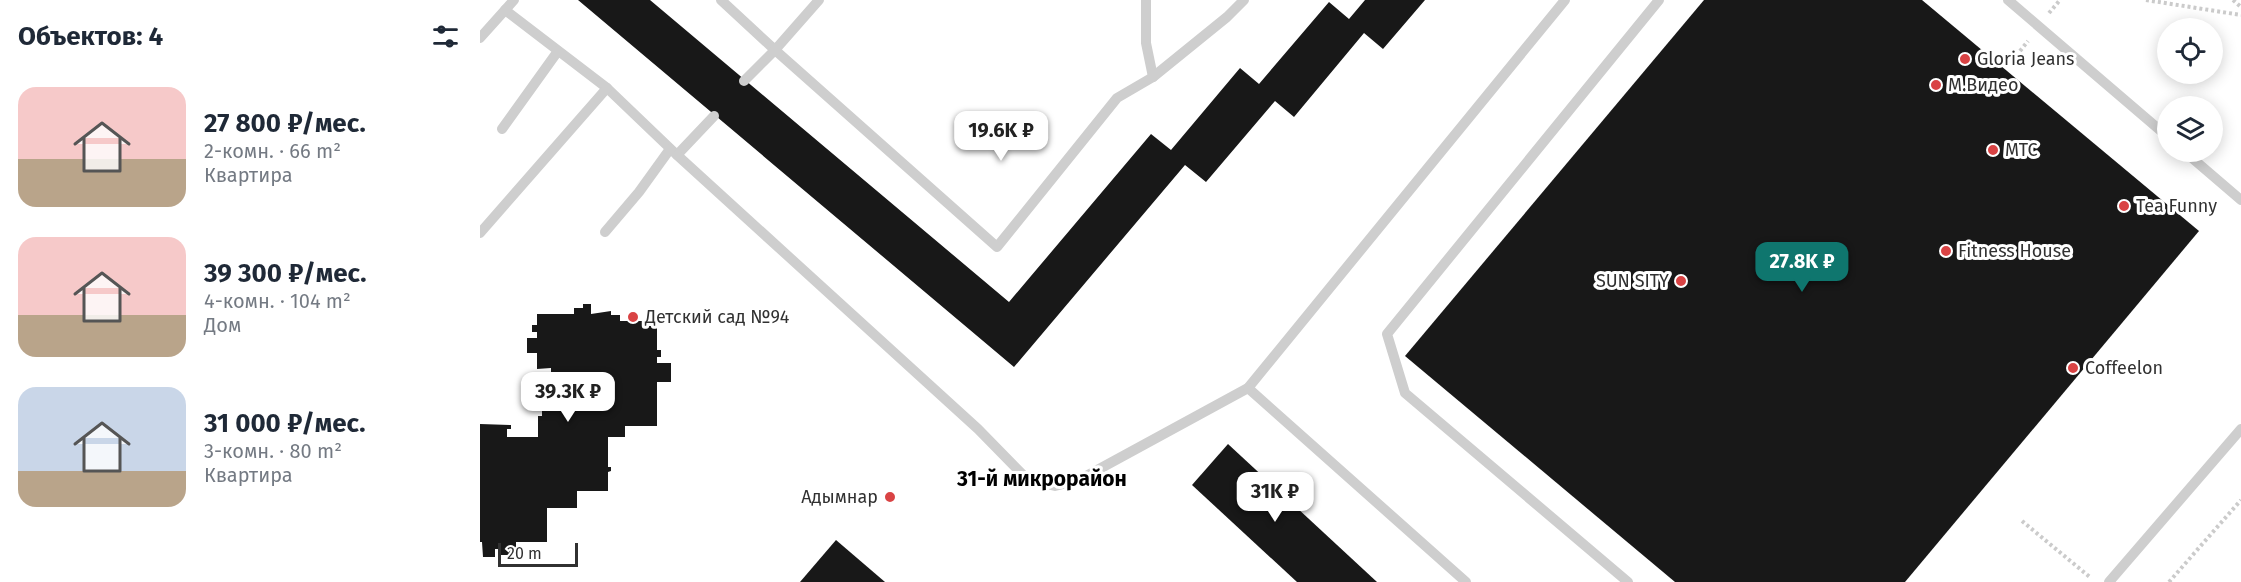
<!DOCTYPE html>
<html lang="ru">
<meta charset="utf-8">
<style>
:root{--surface:#fff;--page:#f2f2f3;--text:#1f2937;--muted:#747a83;--accent:#0f766e}
body{margin:0;font-family:"Fira Sans",sans-serif;background:var(--page);color:var(--text);height:100vh;display:flex;flex-direction:column;font-size:22px;white-space:nowrap}
*{box-sizing:border-box;margin:0}
p{font-size:20px;color:var(--muted)}
.icon{flex:none;width:33px;height:33px;fill:none;stroke:currentColor;stroke-width:2;stroke-linecap:round;stroke-linejoin:round}
.map{position:relative;flex:1;overflow:hidden}
.sheet{display:flex;flex-direction:column;background:var(--surface);width:480px}
.sheet>*{flex:none}
.buttons{position:absolute;left:1677px;top:18px;display:grid;gap:12px}
.buttons a{display:grid;place-items:center;width:66px;height:66px;border-radius:50%;background:var(--surface);box-shadow:0 3px 15px #0003;font-size:30px}
.scale{position:absolute;left:18px;bottom:15px;width:80px;box-sizing:border-box;padding-left:6px;border:3px solid #313131;border-top:0;font-size:16px;line-height:21px;white-space:nowrap;color:#313131;-webkit-text-stroke:4px #fff;paint-order:stroke}
.price{position:absolute;translate:-50% -51px;padding:0 14px;border-radius:12px;background:#fff;color:#222;font-size:20px;line-height:39px;filter:drop-shadow(0 2px 3px #0008)}
.price::after{content:'';position:absolute;left:50%;top:36px;width:18px;height:14px;margin-left:-9px;background:inherit;clip-path:polygon(0 0,100% 0,50% 100%)}
.price.selected{background:var(--accent);color:#fff}
ul{padding:0;list-style:none}
li{display:flex;align-items:center;gap:18px;height:150px;padding:0 18px}
li span{display:grid;place-items:center;flex:none;width:168px;height:120px;border-radius:18px;color:#555}
li>.icon{margin-inline-start:auto}
span .icon{width:72px;height:72px;fill:#fffc;stroke-width:1}
li b{font-size:26px}
h2{display:flex;justify-content:space-between;align-items:center;height:72px;padding:0 18px;font-size:26px}
main{display:flex;flex:1;min-height:0}
.map>svg:first-child{display:block}
</style>
<main>
<section class="sheet">
<h2>Объектов: 4<svg class="icon" aria-label="filters" viewBox="0 0 24 24"><path d="M4 7h16M4 17h16"/><circle cx="9" cy="7" r="2"/><circle cx="15" cy="17" r="2"/></svg></h2>
<ul>
<li><span style="background:linear-gradient(#f6c9c9 60%,#b9a48a 0)"><svg class="icon" aria-label="home" viewBox="0 0 24 24"><path d="M3 11l9-7 9 7M6 9v11h12V9"/></svg></span><div><b>27 800 ₽/мес.</b><p>2-комн. · 66 m²</p><p>Квартира</p></div></li>
<li><span style="background:linear-gradient(#f6c9c9 65%,#b9a48a 0)"><svg class="icon" aria-label="home" viewBox="0 0 24 24"><path d="M3 11l9-7 9 7M6 9v11h12V9"/></svg></span><div><b>39 300 ₽/мес.</b><p>4-комн. · 104 m²</p><p>Дом</p></div></li>
<li><span style="background:linear-gradient(#c9d6e8 70%,#b9a48a 0)"><svg class="icon" aria-label="home" viewBox="0 0 24 24"><path d="M3 11l9-7 9 7M6 9v11h12V9"/></svg></span><div><b>31 000 ₽/мес.</b><p>3-комн. · 80 m²</p><p>Квартира</p></div></li>
</ul>
</section>
<div class="map">
<svg width="1761" height="582" viewBox="0 0 1761 582">
<rect width="100%" height="100%" fill="#fff"/>
<g fill="#181818">
<polygon points="98,0 170,0 529,302 671,134 691,150 760,68 779,84 849,2 869,19 885,0 945,0 903,49 884,33 814,117 795,101 726,182 705,165 534,367"/>
<polygon points="1224,0 1442,0 1719,231 1425,582 1195,582 925,356"/>
<polygon points="103,304 111,304 111,314 131,311 131,315 140,315 140,321 177,321 177,350 181,350 181,357 177,357 177,363 191,363 191,382 177,382 177,426 145,426 145,437 128,437 128,467 131,467 131,471 128,472 128,491 97,491 97,508 67,508 67,542 36,542 36,555 19,555 19,549 15,549 15,557 3,557 2,542 0,542 0,424 31,425 31,429 27,429 27,437 58,437 58,416 62,416 62,410 59,410 59,404 62,404 62,386 71,386 71,368 57,369 57,353 47,353 47,338 57,338 57,332 52,332 52,325 57,325 57,314 94,314 94,308 103,308"/>
<polygon points="748,444 897,582 817,582 712,485"/>
<polygon points="356,540 405,582 320,582"/>
</g>
<g fill="none" stroke-linecap="round" stroke-linejoin="round">
<g stroke="#cbcbcb" stroke-width="4" stroke-dasharray="3 3" stroke-linecap="butt">
<polyline points="1666,0 1761,15"/>
<polyline points="1753,0 1761,7"/>
<polyline points="1569,13 1580,0"/>
<polyline points="1540,51 1548,41"/>
<polyline points="1542,521 1611,578"/>
<polyline points="1689,582 1761,500"/>
</g>
<g stroke="#cecece" stroke-width="10">
<polyline points="241,0 295,50 339,0"/>
<polyline points="666,0 666,43 673,77"/>
<polyline points="1528,0 1688,137"/>
<polyline points="25,10 127,88 197,155 234,116"/>
<polyline points="0,38 34,0"/>
<polyline points="264,81 295,50 517,247 637,98 673,77 747,17 764,0"/>
<polyline points="22,129 78,51"/>
<polyline points="1705,152 1761,200"/>
<polyline points="197,155 498,429 547,479 575,486 599,480 768,388 1085,0"/>
<polyline points="125,232 159,192 190,149"/>
<polyline points="0,233 127,88"/>
<polyline points="768,388 986,582"/>
<polyline points="1148,582 925,393 907,334 1179,0"/>
<polyline points="1629,582 1761,429"/>
</g>
</g>
<g fill="#d94344" stroke="#fff" stroke-width="2">
<circle cx="1485" cy="59" r="6"/>
<circle cx="1456" cy="85" r="6"/>
<circle cx="1513" cy="150" r="6"/>
<circle cx="1644" cy="206" r="6"/>
<circle cx="1466" cy="251" r="6"/>
<circle cx="1201" cy="281" r="6"/>
<circle cx="153" cy="317" r="6"/>
<circle cx="1593" cy="368" r="6"/>
<circle cx="410" cy="497" r="6"/>
</g>
<g text-anchor="middle" dominant-baseline="central" stroke-width="6" stroke-linejoin="round" paint-order="stroke">
<g font-size="18" fill="#313131" stroke="#fff" text-anchor="start">
<text x="1497" y="59">Gloria Jeans</text>
<text x="1468" y="85">М.Видео</text>
<text x="1525" y="150">МТС</text>
<text x="1656" y="206">Tea Funny</text>
<text x="1478" y="251">Fitness House</text>
<text x="1189" y="281" text-anchor="end">SUN SITY</text>
<text x="165" y="317">Детский сад №94</text>
<text x="1605" y="368">Coffeelon</text>
<text x="398" y="497" text-anchor="end">Адымнар</text>
</g>
<g font-size="21" font-weight="bold" fill="#000" stroke="#fff">
<text x="562" y="479">31-й микрорайон</text>
</g>
</g>
</svg>
<div class="buttons">
<a><svg class="icon" aria-label="locate" viewBox="0 0 24 24"><circle cx="12" cy="12" r="6"/><path d="M12 2v4M12 18v4M2 12h4M18 12h4"/></svg></a>
<a><svg class="icon" aria-label="layers" viewBox="0 0 24 24"><path d="M12 4l9 5-9 5-9-5zM3 14l9 5 9-5"/></svg></a>
</div>
<div class="scale">20 m</div>
<b class="price" style="left:521px;top:162px">19.6K ₽</b>
<b class="price selected" style="left:1322px;top:293px">27.8K ₽</b>
<b class="price" style="left:88px;top:423px">39.3K ₽</b>
<b class="price" style="left:795px;top:523px">31K ₽</b>
</div>
</main>
